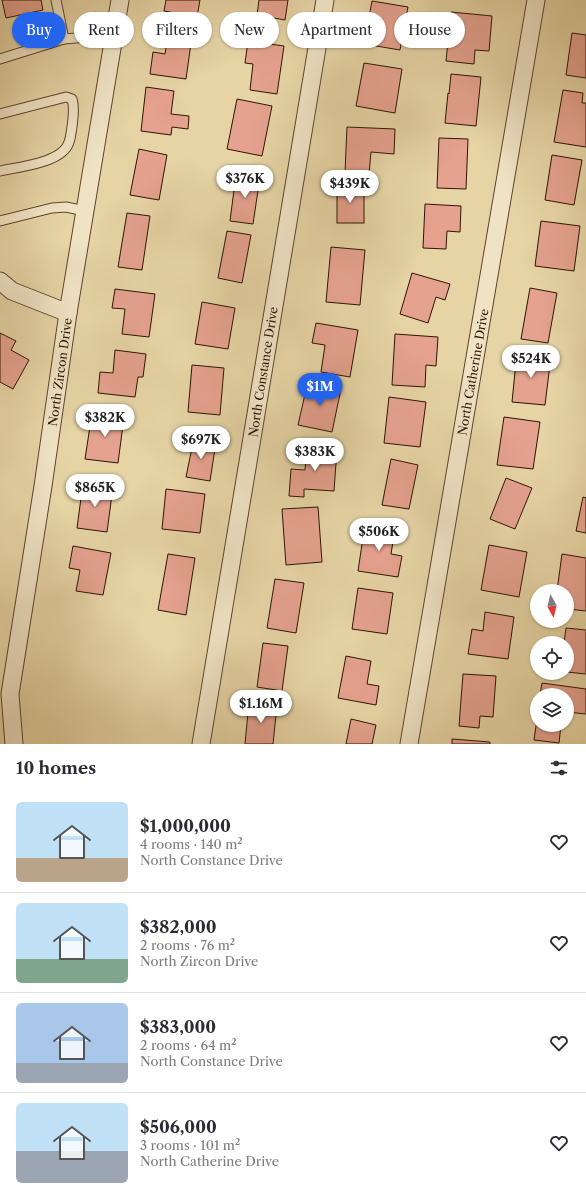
<!DOCTYPE html>
<meta charset="utf-8">
<style>
:root{--surface:#fff;--page:#f7f7f7;--text:#2b2b33;--muted:#7c7c81;--line:#e1e1e2;--accent:#2563eb}
body{margin:0;font-family:"Libre Caslon Text",serif;background:var(--page);color:var(--text);height:100vh;display:flex;flex-direction:column;font-size:15px;white-space:nowrap}
*{box-sizing:border-box;margin:0}
p{font-size:13px;color:var(--muted)}
.icon{flex:none;width:22px;height:22px;fill:none;stroke:currentColor;stroke-width:2;stroke-linecap:round;stroke-linejoin:round}
.map{position:relative;height:744px;overflow:hidden}
.sheet{display:flex;flex-direction:column;background:var(--surface);flex:1}
.sheet>*{flex:none}
.guide{position:absolute;left:12px;top:12px;width:562px;height:36px;display:flex;gap:8px}
.needle{width:26px;rotate:172deg}
.buttons{position:absolute;left:530px;top:584px;display:grid;gap:8px}
.buttons a{display:grid;place-items:center;width:44px;height:44px;border-radius:50%;background:var(--surface);box-shadow:0 1px 3px #0004;font-size:20px}
.price{position:absolute;translate:-50% -34px;padding:0 9px;border-radius:14px;background:#fff;color:#222;font-size:13px;line-height:26px;filter:drop-shadow(0 1px 2px #0008)}
.price::after{content:'';position:absolute;left:50%;top:24px;width:12px;height:9px;margin-left:-6px;background:inherit;clip-path:polygon(0 0,100% 0,50% 100%)}
.price.on{background:var(--accent);color:#fff}
ul{padding:0;list-style:none}
li{display:flex;align-items:center;gap:12px;height:100px;padding:0 16px}
li+li{border-top:1px solid var(--line)}
li span{display:grid;place-items:center;flex:none;width:112px;height:80px;border-radius:6px;color:#555}
li>.icon{margin-inline-start:auto}
span .icon{width:48px;height:48px;fill:#fffc;stroke-width:1}
li b{font-size:17px}
h2{display:flex;justify-content:space-between;align-items:center;height:48px;padding:0 16px;font-size:17px}
.tag{padding:0 14px;border-radius:18px;background:var(--surface);box-shadow:0 1px 3px #0004;font-size:14px;line-height:36px}
.tag.on{background:var(--accent);color:#fff}
.map>svg:first-child{display:block}
</style>
<div class="map">
<svg width="586" height="744" viewBox="0 0 586 744">
<rect width="100%" height="100%" fill="#e6d4a5"/>
<filter id="stains"><feTurbulence type="fractalNoise" baseFrequency=".005" numOctaves="4"/><feColorMatrix values="0 0 0 0 .2 0 0 0 0 .09 0 0 0 0 .02 0 0 0 .5 -.17"/></filter>
<radialGradient id="worn" r=".72"><stop offset=".6" stop-color="#630" stop-opacity="0"/><stop offset="1" stop-color="#630" stop-opacity=".3"/></radialGradient>
<g fill="#e5a28f" stroke="#2e1402">
<polygon points="2,0 41,0 43,10 6,18"/>
<polygon points="166,0 200,0 197,17 164,11"/>
<polygon points="259,0 288,0 285,20 257,15"/>
<polygon points="372,1 408,7 400,50 364,44"/>
<polygon points="451,12 492,16 489,51 475,50 474,64 446,61"/>
<polygon points="168,33 192,36 186,79 150,74 153,52 165,54"/>
<polygon points="572,33 586,35 586,78 566,75"/>
<polygon points="248,41 284,46 277,94 250,90 253,64 245,63"/>
<polygon points="364,63 402,69 395,113 356,106"/>
<polygon points="451,74 481,77 476,126 445,123 448,93 449,94"/>
<polygon points="146,87 174,91 171,114 189,116 188,129 172,127 171,135 141,131"/>
<polygon points="563,90 583,93 582,103 586,103 586,147 554,142"/>
<polygon points="237,99 272,106 262,156 227,149"/>
<polygon points="347,127 395,129 394,154 371,152 369,174 345,172"/>
<polygon points="439,138 468,139 466,189 437,188"/>
<polygon points="139,149 167,155 159,200 130,195"/>
<polygon points="552,155 582,160 574,205 545,200"/>
<polygon points="236,174 260,177 253,224 230,221"/>
<rect x="337" y="184" width="27" height="39"/>
<polygon points="425,204 461,206 460,232 447,231 446,249 423,248"/>
<polygon points="127,213 150,216 142,270 118,267"/>
<polygon points="541,221 580,226 574,271 535,266"/>
<polygon points="227,231 251,235 242,283 218,278"/>
<polygon points="331,247 365,250 360,305 326,302"/>
<polygon points="412,273 450,284 445,300 436,297 428,323 400,314"/>
<polygon points="530,288 557,293 548,343 521,339"/>
<polygon points="115,289 155,294 149,337 122,334 125,309 112,308"/>
<polygon points="202,302 235,308 228,349 195,344"/>
<polygon points="316,323 358,330 350,377 321,372 325,345 312,343"/>
<polygon points="0,333 16,341 11,350 29,360 13,389 0,382"/>
<polygon points="395,334 438,337 436,366 426,365 425,387 392,385"/>
<polygon points="115,350 146,354 143,377 138,377 135,397 98,393 100,372 113,373"/>
<polygon points="517,352 551,356 545,405 512,402"/>
<polygon points="192,365 224,368 220,415 188,412"/>
<polygon points="308,381 341,389 332,432 298,425"/>
<polygon points="389,397 426,402 420,447 384,443"/>
<polygon points="92,413 124,417 118,463 85,459"/>
<polygon points="504,417 540,422 533,469 497,465"/>
<polygon points="194,438 216,442 210,481 186,477"/>
<polygon points="307,447 337,449 334,491 304,489 304,497 289,496 291,469 305,470"/>
<polygon points="391,459 418,465 409,509 382,505"/>
<polygon points="506,478 532,488 515,529 490,519"/>
<polygon points="83,483 113,487 107,532 77,528"/>
<polygon points="166,489 205,494 200,533 162,529"/>
<polygon points="583,497 586,498 586,533 576,531"/>
<polygon points="318,507 322,562 286,565 282,509"/>
<polygon points="365,524 395,529 391,554 402,556 398,577 358,571"/>
<polygon points="489,545 527,552 519,597 481,590"/>
<polygon points="73,546 111,553 103,595 76,591 80,570 69,568"/>
<polygon points="168,554 195,558 186,615 158,610"/>
<polygon points="562,554 586,558 586,611 567,609 567,591 557,591"/>
<polygon points="275,579 304,583 296,633 267,628"/>
<polygon points="358,588 393,593 387,634 352,629"/>
<polygon points="485,612 514,617 508,659 468,654 472,629 483,631"/>
<polygon points="566,628 586,630 586,674 567,672 567,643 564,643"/>
<polygon points="263,643 288,646 282,691 257,687"/>
<polygon points="346,656 371,661 367,684 379,686 376,705 338,698"/>
<polygon points="463,674 496,676 493,717 480,716 479,728 459,726"/>
<polygon points="542,683 586,689 586,714 567,712 567,695 540,695"/>
<polygon points="249,702 277,705 273,744 245,744"/>
<polygon points="351,719 376,725 372,744 346,744"/>
<polygon points="537,719 537,725 561,725 559,743 534,740"/>
<polygon points="452,739 490,742 490,744 452,744"/>
</g>
<g fill="none" stroke-linecap="round" stroke-linejoin="round">
<g stroke="#5c442b" stroke-width="11">
<g id="service">
<polyline points="56,0 64,39 88,37 114,39"/>
<polyline points="0,59 64,39"/>
<path d="M0,114L66,97L72,99C75,108 73,117 72,127C71,132 71,137 69,142C63,163 18,167 0,171"/>
<polyline points="0,221 52,208 66,207 85,211"/>
</g>
</g>
<g stroke="#5c442b" stroke-width="19">
<g id="minor">
<polyline points="0,281 12,291 68,313"/>
<polyline points="14,744 10,694 43,486 68,313 120,0"/>
<polyline points="201,744 325,0"/>
<polyline points="409,744 536,0"/>
</g>
</g>
<use href="#service" stroke="#efe3c4" stroke-width="9"/>
<use href="#minor" stroke="#efe3c4" stroke-width="17"/>
</g>
<g text-anchor="middle" dominant-baseline="central" stroke-width="3" stroke-linejoin="round" paint-order="stroke">
<g font-size="12" fill="#2e1402" stroke="#efe3c4">
<text transform="translate(60 372) rotate(-82)">North Zircon Drive</text>
<text transform="translate(263 372) rotate(-81)">North Constance Drive</text>
<text transform="translate(473 372) rotate(-80)">North Catherine Drive</text>
</g>
</g>
<rect width="100%" height="100%" filter="url(#stains)"/>
<rect width="100%" height="100%" fill="url(#worn)"/>
</svg>
<div class="buttons">
<a><svg class="needle" viewBox="-14 -14 28 28"><path d="M0-13l5 13h-10z" fill="#e53935"/><path d="M0 13l5-13h-10z" fill="#7c7c81"/></svg></a>
<a><svg class="icon" aria-label="locate" viewBox="0 0 24 24"><circle cx="12" cy="12" r="6"/><path d="M12 2v4M12 18v4M2 12h4M18 12h4"/></svg></a>
<a><svg class="icon" aria-label="layers" viewBox="0 0 24 24"><path d="M12 4l9 5-9 5-9-5zM3 14l9 5 9-5"/></svg></a>
</div>
<b class="price" style="left:245px;top:199px">$376K</b>
<b class="price" style="left:350px;top:204px">$439K</b>
<b class="price" style="left:531px;top:379px">$524K</b>
<b class="price on" style="left:320px;top:407px">$1M</b>
<b class="price" style="left:105px;top:438px">$382K</b>
<b class="price" style="left:201px;top:460px">$697K</b>
<b class="price" style="left:315px;top:472px">$383K</b>
<b class="price" style="left:95px;top:508px">$865K</b>
<b class="price" style="left:379px;top:552px">$506K</b>
<b class="price" style="left:261px;top:724px">$1.16M</b>
<div class="guide">
<a class="tag on">Buy</a>
<a class="tag">Rent</a>
<a class="tag">Filters</a>
<a class="tag">New</a>
<a class="tag">Apartment</a>
<a class="tag">House</a>
</div>
</div>
<section class="sheet">
<h2>10 homes<svg class="icon" aria-label="filters" viewBox="0 0 24 24"><path d="M4 7h16M4 17h16"/><circle cx="9" cy="7" r="2"/><circle cx="15" cy="17" r="2"/></svg></h2>
<ul>
<li><span style="background:linear-gradient(#bfe0f5 70%,#b9a48a 0)"><svg class="icon" aria-label="home" viewBox="0 0 24 24"><path d="M3 11l9-7 9 7M6 9v11h12V9"/></svg></span><div><b>$1,000,000</b><p>4 rooms · 140 m²</p><p>North Constance Drive</p></div><svg class="icon" aria-label="heart" viewBox="0 0 24 24"><path d="M12 20l-8-8c-3-5 5-10 8-4 3-6 11-1 8 4z"/></svg></li>
<li><span style="background:linear-gradient(#bfe0f5 70%,#7fa58c 0)"><svg class="icon" aria-label="home" viewBox="0 0 24 24"><path d="M3 11l9-7 9 7M6 9v11h12V9"/></svg></span><div><b>$382,000</b><p>2 rooms · 76 m²</p><p>North Zircon Drive</p></div><svg class="icon" aria-label="heart" viewBox="0 0 24 24"><path d="M12 20l-8-8c-3-5 5-10 8-4 3-6 11-1 8 4z"/></svg></li>
<li><span style="background:linear-gradient(#a9c7e8 75%,#9aa5b1 0)"><svg class="icon" aria-label="home" viewBox="0 0 24 24"><path d="M3 11l9-7 9 7M6 9v11h12V9"/></svg></span><div><b>$383,000</b><p>2 rooms · 64 m²</p><p>North Constance Drive</p></div><svg class="icon" aria-label="heart" viewBox="0 0 24 24"><path d="M12 20l-8-8c-3-5 5-10 8-4 3-6 11-1 8 4z"/></svg></li>
<li><span style="background:linear-gradient(#bfe0f5 60%,#9aa5b1 0)"><svg class="icon" aria-label="home" viewBox="0 0 24 24"><path d="M3 11l9-7 9 7M6 9v11h12V9"/></svg></span><div><b>$506,000</b><p>3 rooms · 101 m²</p><p>North Catherine Drive</p></div><svg class="icon" aria-label="heart" viewBox="0 0 24 24"><path d="M12 20l-8-8c-3-5 5-10 8-4 3-6 11-1 8 4z"/></svg></li>
</ul>
</section>
